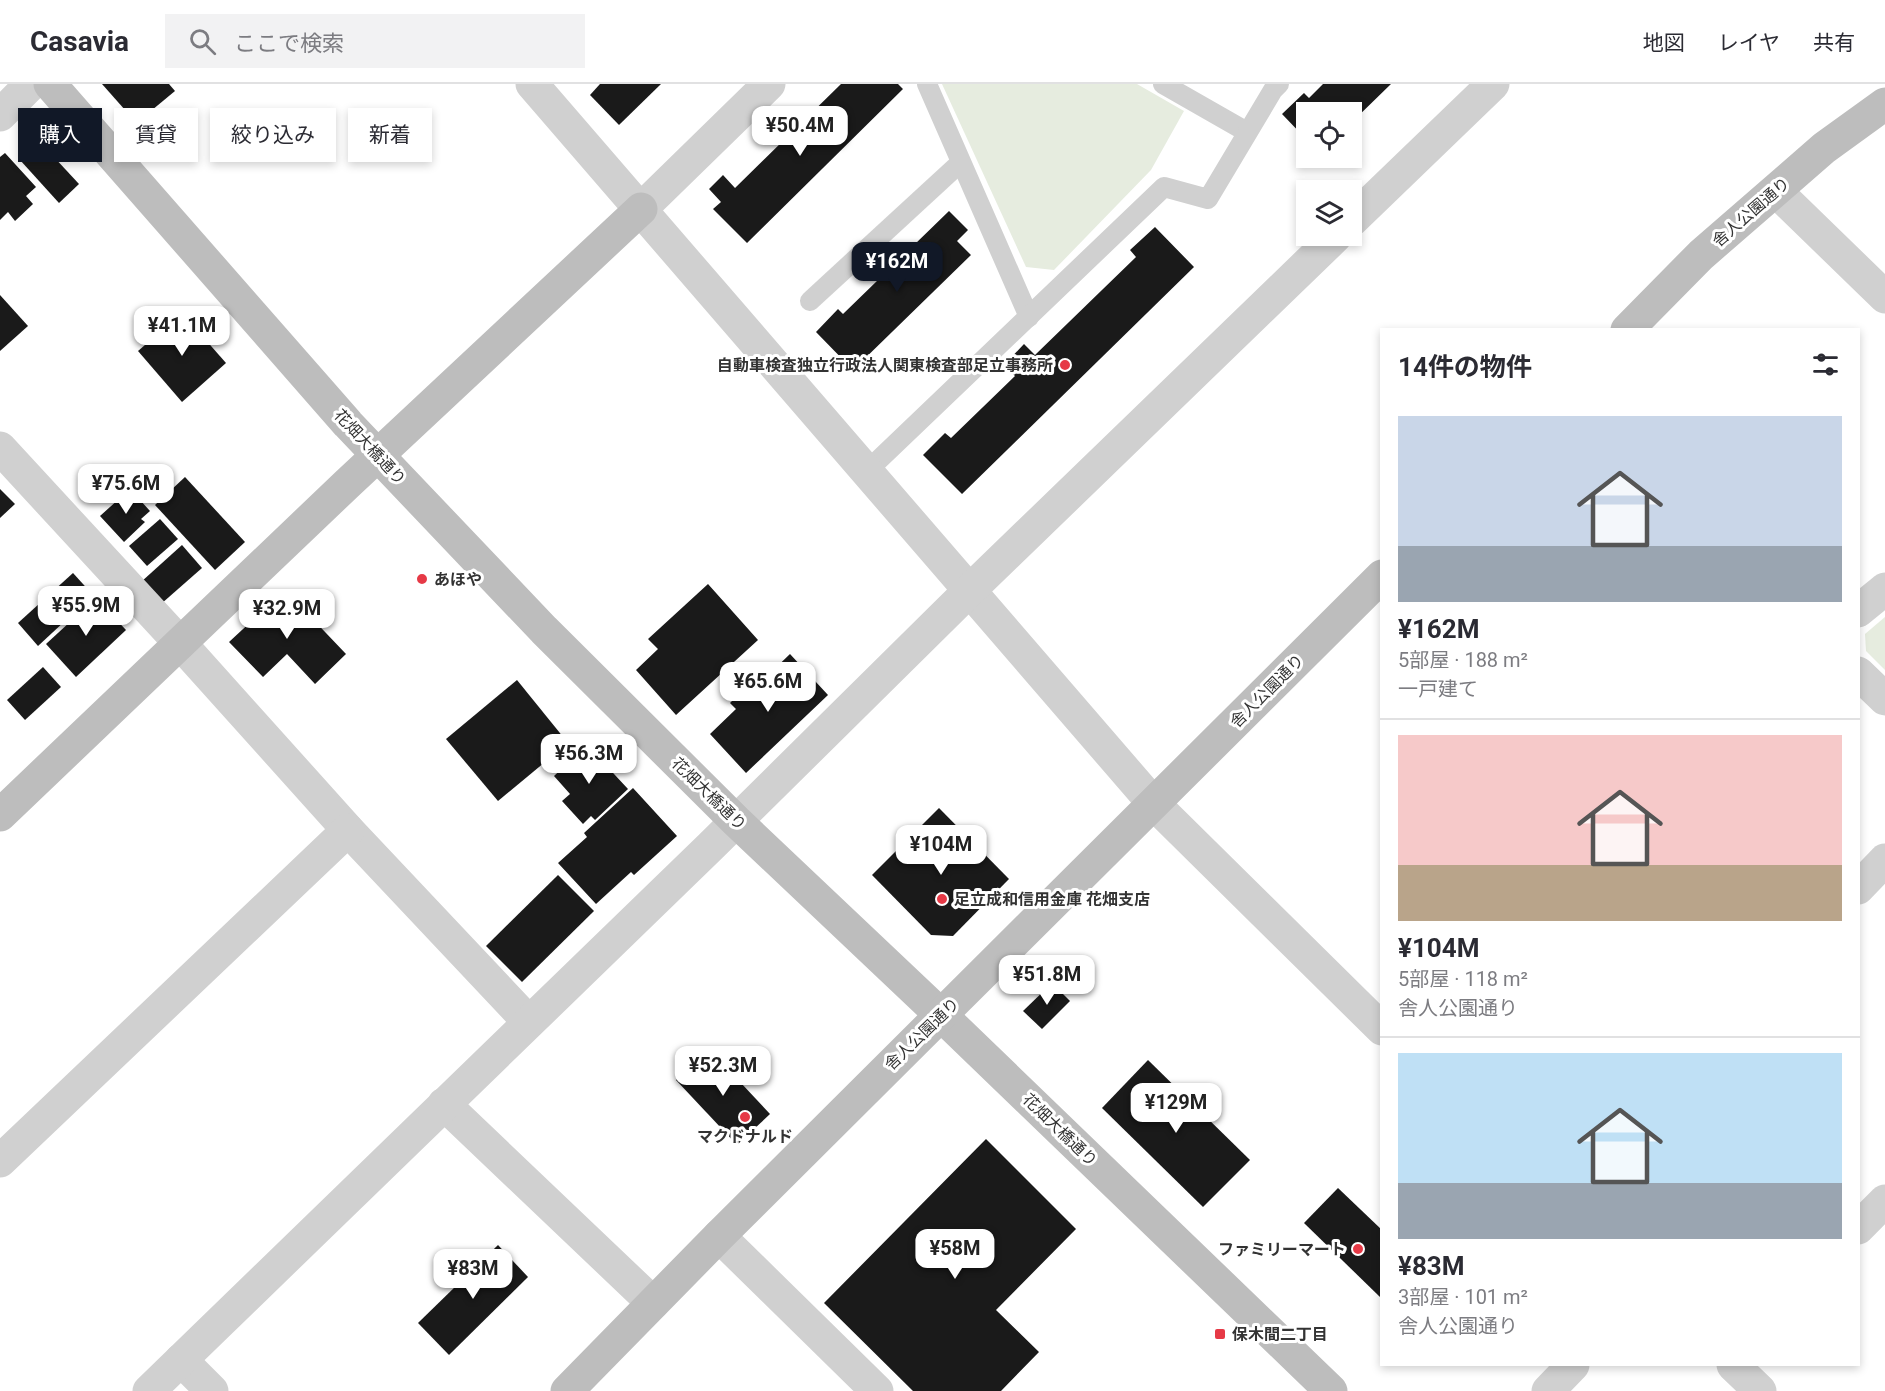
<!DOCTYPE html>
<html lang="ja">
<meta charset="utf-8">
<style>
:root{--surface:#fff;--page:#f2f2f3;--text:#2b2b33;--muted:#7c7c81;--line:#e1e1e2;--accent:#111827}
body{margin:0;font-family:Roboto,"Noto Sans JP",sans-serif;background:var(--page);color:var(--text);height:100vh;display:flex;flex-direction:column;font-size:22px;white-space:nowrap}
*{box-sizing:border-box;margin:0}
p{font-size:20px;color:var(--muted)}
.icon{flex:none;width:33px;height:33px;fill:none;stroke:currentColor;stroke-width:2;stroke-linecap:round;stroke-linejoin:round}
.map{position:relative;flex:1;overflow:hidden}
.drawer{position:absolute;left:1380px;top:244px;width:480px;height:1038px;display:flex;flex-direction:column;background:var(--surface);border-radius:0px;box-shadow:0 3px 9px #0003}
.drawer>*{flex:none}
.guide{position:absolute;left:18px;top:24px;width:570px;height:54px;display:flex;gap:12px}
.fabs{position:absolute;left:1296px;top:18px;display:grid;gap:12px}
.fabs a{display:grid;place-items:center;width:66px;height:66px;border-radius:0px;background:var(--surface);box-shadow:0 3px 9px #0003;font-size:30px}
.price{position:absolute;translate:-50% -51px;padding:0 14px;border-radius:12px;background:#fff;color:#222;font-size:20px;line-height:39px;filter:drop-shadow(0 2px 3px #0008)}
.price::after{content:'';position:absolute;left:50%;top:36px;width:18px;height:14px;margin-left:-9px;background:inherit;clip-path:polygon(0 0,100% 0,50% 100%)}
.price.selected{background:var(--accent);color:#fff}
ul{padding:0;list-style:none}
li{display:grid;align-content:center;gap:12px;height:318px;padding:0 18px}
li+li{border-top:2px solid var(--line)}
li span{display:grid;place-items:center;height:186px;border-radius:0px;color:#555}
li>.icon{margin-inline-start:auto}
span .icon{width:108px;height:108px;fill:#fffc;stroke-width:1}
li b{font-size:26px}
h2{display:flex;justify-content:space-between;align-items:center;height:72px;padding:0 18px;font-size:26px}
.pill{padding:0 21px;border-radius:0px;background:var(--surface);box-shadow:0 3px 9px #0003;font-size:21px;line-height:54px}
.pill.selected{background:var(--accent);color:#fff}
header{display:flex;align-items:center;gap:36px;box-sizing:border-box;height:84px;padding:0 30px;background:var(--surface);border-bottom:2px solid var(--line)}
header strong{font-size:28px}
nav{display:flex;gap:33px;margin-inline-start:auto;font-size:21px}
.search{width:420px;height:54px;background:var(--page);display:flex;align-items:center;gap:15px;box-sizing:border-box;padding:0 21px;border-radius:0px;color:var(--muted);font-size:22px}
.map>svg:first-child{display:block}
</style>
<header>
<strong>Casavia</strong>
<div class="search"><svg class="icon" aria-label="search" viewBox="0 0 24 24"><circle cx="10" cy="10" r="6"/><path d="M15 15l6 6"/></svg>ここで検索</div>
<nav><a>地図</a><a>レイヤ</a><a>共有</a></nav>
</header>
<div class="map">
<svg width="1885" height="1307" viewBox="0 0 1885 1307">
<rect width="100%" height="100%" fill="#fff"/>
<g fill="#e6ecdf">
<polygon points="942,0 1137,0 1184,27 1151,86 1054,186 1026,183"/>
<polygon points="1885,533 1885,586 1866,567 1865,550"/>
</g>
<g fill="#1a1a1a">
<polygon points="102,0 169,0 175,7 140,36 133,35"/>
<polygon points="600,0 661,0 619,41 590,11"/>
<polygon points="841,0 898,0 903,5 747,159 713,125 721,118 709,105 723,91 735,104"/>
<polygon points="1323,0 1391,0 1352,38 1352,28 1306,28 1306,55 1282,30 1304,9 1309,14"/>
<polygon points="40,58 79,100 59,119 20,76"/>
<polygon points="5,69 36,103 26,112 33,120 15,137 8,128 0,136 0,73"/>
<polygon points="949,127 968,146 957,157 971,171 853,286 816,248 838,225 843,230"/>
<polygon points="1155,143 1194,183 962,410 923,371 945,349 951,354 1015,292 1004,281 1024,260 1035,271 1136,173 1130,166"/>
<polygon points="0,211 28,242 0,267"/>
<polygon points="182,229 226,279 182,318 138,267"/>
<polygon points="185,393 245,458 215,486 155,421"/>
<polygon points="0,405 15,420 0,434"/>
<polygon points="130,405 150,427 141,435 145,438 124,458 100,432"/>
<polygon points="160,435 178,455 147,482 129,462"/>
<polygon points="182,461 202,484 161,520 141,498"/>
<polygon points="73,489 93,511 38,562 18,539"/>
<polygon points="708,500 758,556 676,631 636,586 658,565 648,555"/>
<polygon points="285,506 346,570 315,600 287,570 263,593 229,558"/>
<polygon points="96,514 126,546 76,593 46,560"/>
<polygon points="790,570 828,611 746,689 710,650 736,625 730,619 757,592 762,597"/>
<polygon points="43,583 61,603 25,636 7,616"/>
<polygon points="517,596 568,659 498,717 446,655"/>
<polygon points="587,661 628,705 595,736 591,732 583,740 562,717 570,710 554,692"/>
<polygon points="633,704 677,752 634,791 631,788 596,820 558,779 587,753 584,749"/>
<polygon points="939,724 1009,795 953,852 931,851 872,791"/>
<polygon points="558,791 594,827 522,898 486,862"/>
<polygon points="1052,899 1070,917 1042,945 1023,927"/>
<polygon points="709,965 770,1030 737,1061 676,996"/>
<polygon points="1148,976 1250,1076 1203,1123 1102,1024"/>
<polygon points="986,1055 1076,1145 996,1226 1039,1268 1001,1307 913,1307 824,1219"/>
<polygon points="1338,1104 1382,1146 1382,1211 1380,1213 1304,1139"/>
<polygon points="498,1161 528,1193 449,1271 418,1239"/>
</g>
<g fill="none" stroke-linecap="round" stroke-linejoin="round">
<g stroke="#d0d0d0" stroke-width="20">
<polyline points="927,0 1029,233"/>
<polyline points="1163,0 1247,48"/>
<polyline points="810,217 960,79"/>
<polyline points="866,388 1164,103 1208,115 1273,6 1279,0"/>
</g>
<g stroke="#d0d0d0" stroke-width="33">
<polyline points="532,0 1154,720 1382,945"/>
<polyline points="0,31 31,0"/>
<polyline points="1776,107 1885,213"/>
<polyline points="641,125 769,0"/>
<polyline points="1352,136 1493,0"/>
<polyline points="0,364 180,559 348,746 529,938"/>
<polyline points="1858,527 1885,505"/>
<polyline points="1858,589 1885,615"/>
<polyline points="1858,804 1885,776"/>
<polyline points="444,1020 653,1219"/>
<polyline points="0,1077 348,746"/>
<polyline points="1858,1144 1885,1117"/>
<polyline points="719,1152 877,1307"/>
<polyline points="181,1276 212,1307"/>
<polyline points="1733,1281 1760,1307"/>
<polyline points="149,1307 711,762 970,506 1336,152"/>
<polyline points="1548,1307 1573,1281"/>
</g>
<g stroke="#bdbdbd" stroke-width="33">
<polyline points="50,0 348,340 544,546 736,737 941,931 1331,1307"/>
<polyline points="1627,246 1701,171 1824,64 1885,20"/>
<polyline points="0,731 347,400 641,125"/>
<polyline points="567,1307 719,1152 1382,492"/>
</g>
</g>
<g fill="#e63946" stroke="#fff" stroke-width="2">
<circle cx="1065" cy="281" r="6"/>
<circle cx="422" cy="495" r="6"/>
<circle cx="942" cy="815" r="6"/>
<circle cx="745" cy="1033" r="6"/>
<circle cx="1358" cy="1165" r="6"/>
<rect x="1214" y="1244" width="12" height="12" rx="3"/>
</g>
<g text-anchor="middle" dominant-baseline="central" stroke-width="6" stroke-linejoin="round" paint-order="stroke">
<g font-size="16" fill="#333" stroke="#fff">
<text transform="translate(1751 128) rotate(-41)">舎人公園通り</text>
<text transform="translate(370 363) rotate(47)">花畑大橋通り</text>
<text transform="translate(1267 607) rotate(-45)">舎人公園通り</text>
<text transform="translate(709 710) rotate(44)">花畑大橋通り</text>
<text transform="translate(922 950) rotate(-44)">舎人公園通り</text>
<text transform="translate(1060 1046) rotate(44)">花畑大橋通り</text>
</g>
<g font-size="16" font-weight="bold" fill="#333" stroke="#fff" text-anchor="start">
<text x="1053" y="281" text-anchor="end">自動車検査独立行政法人関東検査部足立事務所</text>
<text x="434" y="495">あほや</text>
<text x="954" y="815">足立成和信用金庫 花畑支店</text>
<text x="745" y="1052" text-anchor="middle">マクドナルド</text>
<text x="1346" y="1165" text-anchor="end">ファミリーマート</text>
<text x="1232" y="1250">保木間二丁目</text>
</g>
</g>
</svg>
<div class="fabs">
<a><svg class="icon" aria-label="locate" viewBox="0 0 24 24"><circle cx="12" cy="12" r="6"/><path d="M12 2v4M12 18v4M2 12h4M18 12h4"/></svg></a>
<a><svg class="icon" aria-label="layers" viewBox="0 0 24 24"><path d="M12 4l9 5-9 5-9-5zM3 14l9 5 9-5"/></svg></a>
</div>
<b class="price" style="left:800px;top:73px">¥50.4M</b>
<b class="price selected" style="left:897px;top:209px">¥162M</b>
<b class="price" style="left:182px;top:273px">¥41.1M</b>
<b class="price" style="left:126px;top:431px">¥75.6M</b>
<b class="price" style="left:86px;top:553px">¥55.9M</b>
<b class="price" style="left:287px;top:556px">¥32.9M</b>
<b class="price" style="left:768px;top:629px">¥65.6M</b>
<b class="price" style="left:589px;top:701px">¥56.3M</b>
<b class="price" style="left:941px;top:792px">¥104M</b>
<b class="price" style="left:1047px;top:922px">¥51.8M</b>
<b class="price" style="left:723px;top:1013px">¥52.3M</b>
<b class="price" style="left:1176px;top:1050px">¥129M</b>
<b class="price" style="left:955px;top:1196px">¥58M</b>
<b class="price" style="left:473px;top:1216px">¥83M</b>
<div class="guide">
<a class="pill selected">購入</a>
<a class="pill">賃貸</a>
<a class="pill">絞り込み</a>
<a class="pill">新着</a>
</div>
<section class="drawer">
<h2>14件の物件<svg class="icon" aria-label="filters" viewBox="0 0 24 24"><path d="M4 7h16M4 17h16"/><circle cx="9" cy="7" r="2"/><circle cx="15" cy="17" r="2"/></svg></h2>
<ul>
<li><span style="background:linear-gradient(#c9d6e8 70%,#9aa5b1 0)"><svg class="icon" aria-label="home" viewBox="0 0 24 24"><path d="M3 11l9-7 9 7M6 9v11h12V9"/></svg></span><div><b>¥162M</b><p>5部屋 · 188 m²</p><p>一戸建て</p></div></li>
<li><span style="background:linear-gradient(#f6c9c9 70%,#b9a48a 0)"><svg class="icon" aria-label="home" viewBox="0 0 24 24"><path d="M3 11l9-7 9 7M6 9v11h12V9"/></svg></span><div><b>¥104M</b><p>5部屋 · 118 m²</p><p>舎人公園通り</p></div></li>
<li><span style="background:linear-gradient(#bfe0f5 70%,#9aa5b1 0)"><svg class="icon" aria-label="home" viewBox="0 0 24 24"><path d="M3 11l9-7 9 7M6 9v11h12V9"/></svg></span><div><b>¥83M</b><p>3部屋 · 101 m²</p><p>舎人公園通り</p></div></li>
</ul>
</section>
</div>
